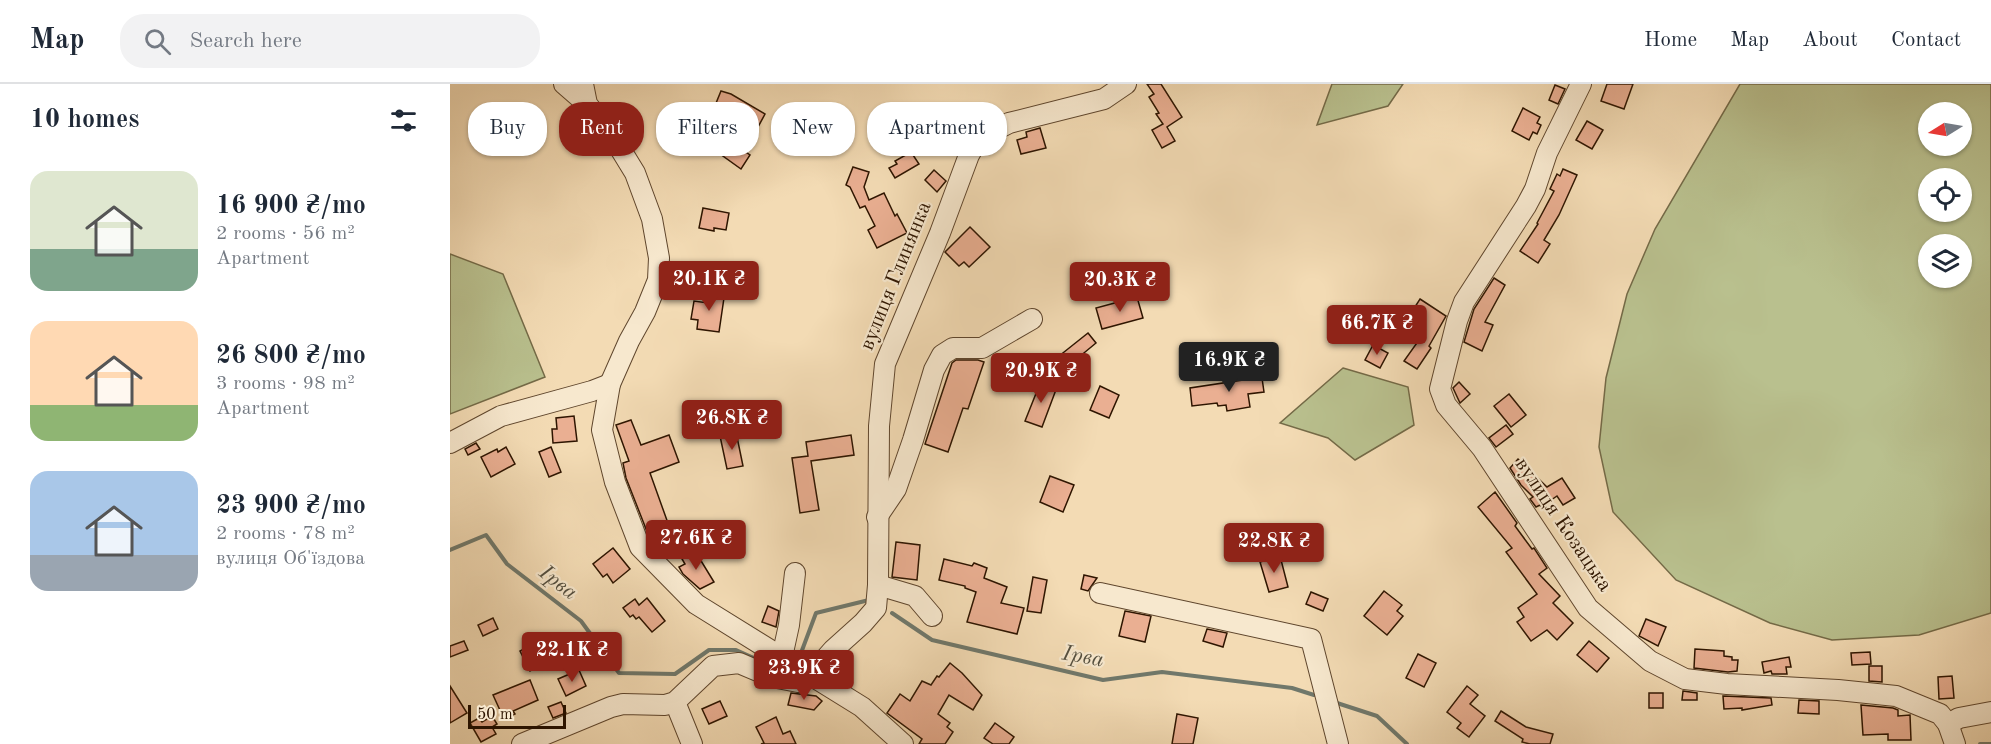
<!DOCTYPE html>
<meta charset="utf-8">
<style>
:root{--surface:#fff;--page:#f2f2f3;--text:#1f2937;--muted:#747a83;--line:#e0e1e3;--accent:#8f2418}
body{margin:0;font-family:"Old Standard TT",serif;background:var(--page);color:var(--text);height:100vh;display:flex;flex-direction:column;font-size:22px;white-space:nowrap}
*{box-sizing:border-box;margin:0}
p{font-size:20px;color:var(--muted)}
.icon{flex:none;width:33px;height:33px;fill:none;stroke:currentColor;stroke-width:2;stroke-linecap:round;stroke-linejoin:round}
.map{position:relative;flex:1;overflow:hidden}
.panel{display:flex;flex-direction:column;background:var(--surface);width:450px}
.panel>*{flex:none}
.guide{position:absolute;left:18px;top:18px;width:570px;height:54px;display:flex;gap:12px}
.needle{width:39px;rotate:259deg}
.tools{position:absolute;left:1468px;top:18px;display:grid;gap:12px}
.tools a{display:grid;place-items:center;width:54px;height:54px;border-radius:50%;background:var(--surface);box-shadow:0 2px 4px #0004;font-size:30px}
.scale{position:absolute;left:18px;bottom:15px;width:98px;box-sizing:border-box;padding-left:6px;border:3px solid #2e1500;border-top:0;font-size:16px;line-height:21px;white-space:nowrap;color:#2e1500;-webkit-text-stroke:4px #f7e8ce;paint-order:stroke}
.price{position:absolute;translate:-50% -51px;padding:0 14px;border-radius:6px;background:var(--accent);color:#fff;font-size:20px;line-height:39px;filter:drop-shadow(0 2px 3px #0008)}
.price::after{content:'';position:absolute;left:50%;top:36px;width:18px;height:14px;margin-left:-9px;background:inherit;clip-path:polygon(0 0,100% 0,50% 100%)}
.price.active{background:#222;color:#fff}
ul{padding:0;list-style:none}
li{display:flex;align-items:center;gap:18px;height:150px;padding:0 30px}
li span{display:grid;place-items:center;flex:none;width:168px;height:120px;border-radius:18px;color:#555}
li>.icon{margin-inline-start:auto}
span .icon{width:72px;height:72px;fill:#fffc;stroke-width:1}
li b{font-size:26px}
h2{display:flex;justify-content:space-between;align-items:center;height:72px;padding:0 30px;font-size:26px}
.tag{padding:0 21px;border-radius:24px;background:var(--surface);box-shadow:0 2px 4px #0004;font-size:21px;line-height:54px}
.tag.active{background:var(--accent);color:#fff}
header{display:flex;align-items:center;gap:36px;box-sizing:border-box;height:84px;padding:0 30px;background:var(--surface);border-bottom:2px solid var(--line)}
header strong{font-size:28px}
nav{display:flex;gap:33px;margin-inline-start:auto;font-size:21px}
.search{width:420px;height:54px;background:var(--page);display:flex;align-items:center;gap:15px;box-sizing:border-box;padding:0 21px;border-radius:24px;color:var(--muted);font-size:22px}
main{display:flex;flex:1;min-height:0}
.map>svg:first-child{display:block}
</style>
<header>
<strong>Map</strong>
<div class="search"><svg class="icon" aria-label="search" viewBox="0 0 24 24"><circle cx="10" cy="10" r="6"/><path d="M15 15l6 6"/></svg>Search here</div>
<nav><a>Home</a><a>Map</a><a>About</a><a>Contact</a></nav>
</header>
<main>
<section class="panel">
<h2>10 homes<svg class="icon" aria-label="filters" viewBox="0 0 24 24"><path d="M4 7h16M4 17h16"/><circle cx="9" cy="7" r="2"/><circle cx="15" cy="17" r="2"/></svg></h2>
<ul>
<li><span style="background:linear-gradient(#dfe7d0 65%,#7fa58c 0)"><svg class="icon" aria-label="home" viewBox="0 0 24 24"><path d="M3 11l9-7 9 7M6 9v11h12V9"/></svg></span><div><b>16 900 ₴/mo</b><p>2 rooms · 56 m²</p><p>Apartment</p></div></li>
<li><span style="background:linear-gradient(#ffd9b3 70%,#8fb573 0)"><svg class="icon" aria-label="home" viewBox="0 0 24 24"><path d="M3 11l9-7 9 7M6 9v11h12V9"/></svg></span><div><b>26 800 ₴/mo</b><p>3 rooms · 98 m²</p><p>Apartment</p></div></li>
<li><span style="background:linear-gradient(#a9c7e8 70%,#9aa5b1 0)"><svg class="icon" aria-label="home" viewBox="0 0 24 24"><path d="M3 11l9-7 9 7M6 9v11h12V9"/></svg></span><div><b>23 900 ₴/mo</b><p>2 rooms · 78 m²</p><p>вулиця Об'їздова</p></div></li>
</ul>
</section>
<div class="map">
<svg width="1541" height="660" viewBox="0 0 1541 660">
<rect width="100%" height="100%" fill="#f3dbb4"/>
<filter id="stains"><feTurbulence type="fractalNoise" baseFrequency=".00333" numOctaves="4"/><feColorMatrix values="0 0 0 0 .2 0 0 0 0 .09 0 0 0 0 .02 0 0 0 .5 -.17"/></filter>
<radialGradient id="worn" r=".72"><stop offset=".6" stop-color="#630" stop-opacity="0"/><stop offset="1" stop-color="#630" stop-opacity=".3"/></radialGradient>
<g fill="#b9c08e" stroke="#746a47" stroke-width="1.5" fill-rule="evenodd">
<polygon points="882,0 953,0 938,22 867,41"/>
<path d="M1290,0H1541V529L1469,551L1382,556L1320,539L1226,496L1163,428L1149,363L1156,294L1177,210L1205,145ZM1479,28H1512V62H1479ZM1479,94H1512V128H1479ZM1479,160H1512V194H1479Z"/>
<polygon points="0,170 53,190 95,293 0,330"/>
<polygon points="893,284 958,303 964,341 905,376 878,354 830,339"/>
</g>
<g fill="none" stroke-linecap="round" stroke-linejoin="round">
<g stroke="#70786b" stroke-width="4">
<polyline points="0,466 36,451 57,480 131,537 169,589 225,590 259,566 286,566 330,586"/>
<polyline points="442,529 482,556 653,596 712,588 842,604 864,611"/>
<polyline points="348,577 366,529 419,516"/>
<polyline points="887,619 927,632 957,660"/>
<polyline points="1530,660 1541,660"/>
</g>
</g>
<g fill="#eaaf92" stroke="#2e1500" stroke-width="1.5">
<polygon points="697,0 711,0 732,33 717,43 725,57 712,64 702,46 713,40 706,30 709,29 699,13 704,10"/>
<polygon points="1157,0 1183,0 1174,25 1151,17"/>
<polygon points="1105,1 1115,5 1108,20 1099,16"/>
<polygon points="271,7 281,10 315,30 308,43 275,26 274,28 264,24"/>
<polygon points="1073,24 1090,33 1087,39 1091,41 1087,50 1083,48 1079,56 1062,47"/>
<polygon points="1137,37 1153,46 1142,65 1126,56"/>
<polygon points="590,44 596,64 571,70 567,56 577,53 576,48"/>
<polygon points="275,54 300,71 291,85 266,67"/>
<polygon points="461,68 469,80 445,94 439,84 447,80 445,77"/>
<polygon points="403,83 419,88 414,103 419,116 434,109 445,132 447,130 457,149 427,164 418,146 425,142 415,122 410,124 400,103 396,101"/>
<polygon points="1113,85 1127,91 1109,131 1094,156 1100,160 1088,179 1070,167 1088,140 1087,139 1104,107 1100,105 1107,90 1110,92"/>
<polygon points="484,86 496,97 487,108 475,96"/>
<polygon points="253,124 279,129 276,146 264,144 264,147 249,144"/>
<polygon points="520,143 540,163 519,183 514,178 509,182 495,168"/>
<polygon points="650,187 657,199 639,209 634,201 643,195 641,192"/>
<polygon points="1044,194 1055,201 1035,238 1043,241 1032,267 1014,258 1024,225"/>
<polygon points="259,206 275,207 269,248 247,245 248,236 241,235 244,217 258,219"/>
<polygon points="687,213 693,234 652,245 646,224"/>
<polygon points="970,215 996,232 979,262 981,264 967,285 954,277 974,249 956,237"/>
<polygon points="638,249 646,259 623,278 629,285 614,298 599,280"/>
<polygon points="923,261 938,269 930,284 915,276"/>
<polygon points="506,276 528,276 534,278 518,325 513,324 498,368 475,360 502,279"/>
<polygon points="811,287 814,308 798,310 800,323 777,327 776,321 768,322 767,319 742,322 740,304 799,295 798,289"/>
<polygon points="591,297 607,303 592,343 575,337"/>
<polygon points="1009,298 1020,310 1010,319 1003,304"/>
<polygon points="650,302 669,311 659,334 640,326"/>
<polygon points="1059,310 1076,331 1061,343 1044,322"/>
<polygon points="124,332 127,357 103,359 102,345 107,345 106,334"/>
<polygon points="181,336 191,361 219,351 229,378 200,389 219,442 198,450 176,394 173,379 179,377 166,341"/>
<polygon points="1056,341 1063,350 1046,363 1039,354"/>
<polygon points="286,348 293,382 277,385 270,352"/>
<polygon points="401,351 404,371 361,377 369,426 350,429 342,374 358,372 356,358"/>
<polygon points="26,359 30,365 18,371 15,365"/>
<polygon points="56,363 65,380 41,393 31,373 47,365 48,368"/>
<polygon points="101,363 111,388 99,393 89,368"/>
<polygon points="1068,375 1097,403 1112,394 1125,414 1113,421 1107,412 1091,423 1090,421 1086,423 1080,415 1083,413 1071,401 1060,384"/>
<polygon points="600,392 624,401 613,428 590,418"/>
<polygon points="1045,408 1067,439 1065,442 1082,465 1084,464 1097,484 1089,490 1110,512 1103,519 1123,539 1107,556 1097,546 1081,557 1067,538 1074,533 1068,524 1087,510 1056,468 1062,464 1028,423"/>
<polygon points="446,458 470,461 467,496 442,493"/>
<polygon points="163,464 180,485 163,499 157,490 153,493 143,480"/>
<polygon points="245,467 264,498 250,505 233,490 229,483 235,480 232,475"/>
<polygon points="830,472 838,503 819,508 810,478"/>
<polygon points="494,475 522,482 524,479 537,484 534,494 557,503 551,519 574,524 567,550 517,538 526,508 515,504 515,502 489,496"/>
<polygon points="634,491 647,494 638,507 631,505"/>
<polygon points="583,493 597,496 591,529 577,527"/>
<polygon points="934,507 952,521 947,527 953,532 937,551 914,532"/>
<polygon points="861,508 878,515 873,527 856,520"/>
<polygon points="197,514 215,537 202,548 189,533 186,535 183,531 180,533 173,524 185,515 189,521"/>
<polygon points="318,522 329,527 326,543 312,538"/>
<polygon points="675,527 701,532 695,558 669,552"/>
<polygon points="43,534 48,545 33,552 28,541"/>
<polygon points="1196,535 1216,543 1208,562 1189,552"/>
<polygon points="757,545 777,549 773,563 753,557"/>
<polygon points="14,557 18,566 0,573 0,562"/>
<polygon points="88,557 98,577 80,587 70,567"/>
<polygon points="1139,557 1159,574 1147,588 1127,571"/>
<polygon points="1245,565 1274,567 1274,572 1282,573 1282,576 1288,576 1287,587 1278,588 1244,584"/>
<polygon points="1420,568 1421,580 1402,581 1401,569"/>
<polygon points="968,570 986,579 974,603 956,594"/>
<polygon points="1339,573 1341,583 1336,583 1337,590 1322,590 1321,587 1314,589 1312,578"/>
<polygon points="500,579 512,589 532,611 523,626 499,611 488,630 500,639 497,643 503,648 495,660 469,660 472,655 437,629 450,610 460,617 472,597 481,601 487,592 489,593"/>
<polygon points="1419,582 1432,582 1432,598 1419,597"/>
<polygon points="129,586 136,602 116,612 108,595"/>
<polygon points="1502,592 1504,614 1489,615 1488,593"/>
<polygon points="80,596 88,616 63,627 65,630 54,635 43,611"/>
<polygon points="0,602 17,629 0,639"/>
<polygon points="1017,602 1028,611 1020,620 1035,632 1019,653 1007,644 1011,639 997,628"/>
<polygon points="1233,607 1247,609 1247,616 1232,616"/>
<polygon points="341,609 366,612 372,617 364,626 338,621"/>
<rect x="1199" y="609" width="14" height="15"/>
<polygon points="1273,612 1321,614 1322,621 1292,626 1292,624 1274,625"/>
<polygon points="1349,616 1369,617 1369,630 1348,629"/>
<polygon points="270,617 277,632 259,640 252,625"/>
<polygon points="111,618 116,629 103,634 98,623"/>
<polygon points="1411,621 1443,624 1448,626 1448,632 1460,631 1461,656 1438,656 1438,650 1413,651"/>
<polygon points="1051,627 1076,643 1103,650 1100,660 1080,660 1072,658 1073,655 1045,637"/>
<polygon points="727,630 748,634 743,660 722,660"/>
<polygon points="42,632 47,640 42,643 46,650 31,658 20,639 29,634 32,638"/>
<polygon points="326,633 333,650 340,647 346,660 311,660 314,659 306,643"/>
<polygon points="545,639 564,653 559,660 543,660 534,654"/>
</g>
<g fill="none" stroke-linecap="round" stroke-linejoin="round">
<g stroke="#5f462d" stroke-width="22">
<g id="minor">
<polyline points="114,0 137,20"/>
<polyline points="133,0 137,20 163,53 185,89 202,135 209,174 208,196 195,228 179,257 160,300 152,346 165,398 190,463 246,520 412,623 453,660"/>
<polyline points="1131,0 1097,69 1085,105 1076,122 1014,218 1007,237 990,305 996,321 1032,364 1138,524 1200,577 1235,595 1277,600 1388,606 1446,612 1490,630 1498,640 1509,634 1541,628"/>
<polyline points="0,359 51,332 142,307 160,300"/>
<polyline points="427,433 446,405 463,356 484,286 492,271 503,264 532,264 582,235"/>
<polyline points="428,501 465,512 482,532"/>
<polyline points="650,509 861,555 888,660"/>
<polyline points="332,573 339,541 345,489"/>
<polyline points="225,618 242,660"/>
<polyline points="1498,640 1505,660"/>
<polyline points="72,660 161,623 173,620 215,621 225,618 263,582 289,579 322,593 348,598 360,592 383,566 413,539 426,524 428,501 429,342 435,280 490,149 519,71 528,55 559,39 654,15 676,0"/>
</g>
</g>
<use href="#minor" stroke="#f7e8ce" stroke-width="20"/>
</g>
<g text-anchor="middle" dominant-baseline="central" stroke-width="4.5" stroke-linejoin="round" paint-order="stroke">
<g font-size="21" fill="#2e1500" stroke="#f7e8ce">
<text transform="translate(446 192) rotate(-68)">вулиця Глинянка</text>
<text transform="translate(1113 441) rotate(56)">вулиця Козацька</text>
</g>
<g font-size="22" font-style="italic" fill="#544f3f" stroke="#f7e8ce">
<text transform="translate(108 499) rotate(38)">Ірва</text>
<text transform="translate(633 573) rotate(10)">Ірва</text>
</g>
</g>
<rect width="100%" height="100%" filter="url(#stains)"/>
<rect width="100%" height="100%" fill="url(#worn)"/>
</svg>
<div class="tools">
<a><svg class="needle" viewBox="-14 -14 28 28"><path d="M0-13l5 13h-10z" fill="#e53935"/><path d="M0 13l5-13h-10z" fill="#747a83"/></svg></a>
<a><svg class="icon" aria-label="locate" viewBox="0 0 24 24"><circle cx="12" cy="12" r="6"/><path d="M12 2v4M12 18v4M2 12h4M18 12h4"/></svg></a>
<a><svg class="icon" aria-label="layers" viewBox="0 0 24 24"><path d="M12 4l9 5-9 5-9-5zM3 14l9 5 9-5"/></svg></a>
</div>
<div class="scale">50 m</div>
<b class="price" style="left:259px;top:228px">20.1K ₴</b>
<b class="price" style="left:670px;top:229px">20.3K ₴</b>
<b class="price" style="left:927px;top:272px">66.7K ₴</b>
<b class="price active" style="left:779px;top:309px">16.9K ₴</b>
<b class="price" style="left:591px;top:320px">20.9K ₴</b>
<b class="price" style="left:282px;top:367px">26.8K ₴</b>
<b class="price" style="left:246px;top:487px">27.6K ₴</b>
<b class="price" style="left:824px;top:490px">22.8K ₴</b>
<b class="price" style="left:122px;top:599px">22.1K ₴</b>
<b class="price" style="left:354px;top:617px">23.9K ₴</b>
<div class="guide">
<a class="tag">Buy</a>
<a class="tag active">Rent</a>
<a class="tag">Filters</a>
<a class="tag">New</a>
<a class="tag">Apartment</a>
</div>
</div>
</main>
